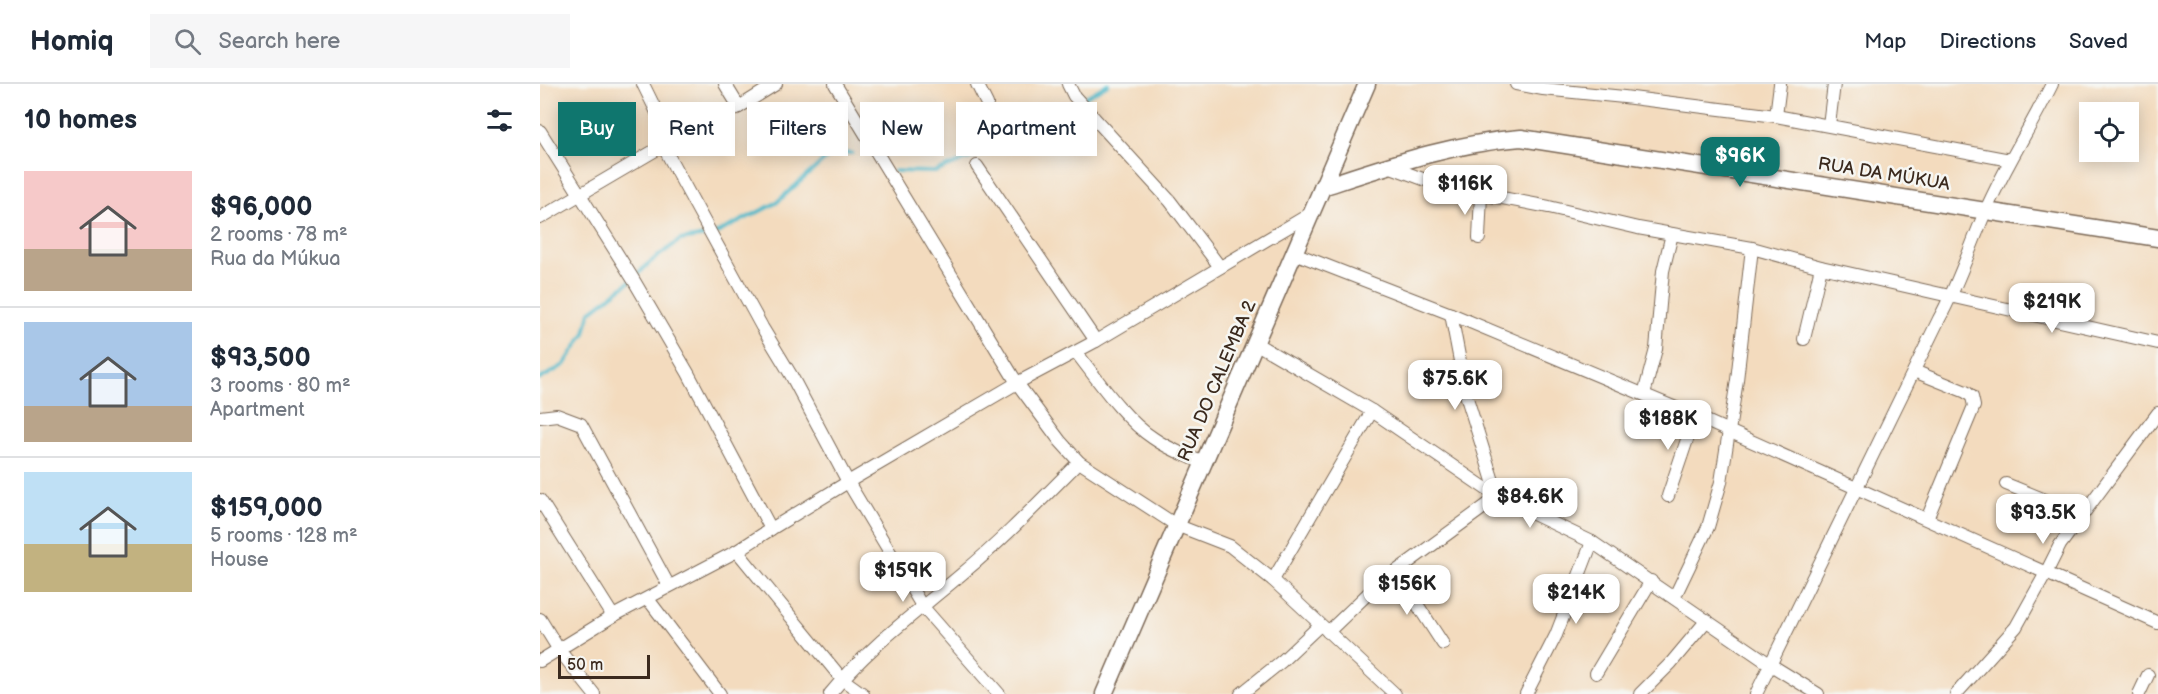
<!DOCTYPE html>
<meta charset="utf-8">
<style>
:root{--surface:#fff;--page:#f6f6f7;--text:#1f2937;--muted:#747a83;--line:#e0e1e3;--accent:#0f766e}
body{margin:0;font-family:"Balsamiq Sans",sans-serif;background:var(--page);color:var(--text);height:100vh;display:flex;flex-direction:column;font-size:22px;white-space:nowrap}
*{box-sizing:border-box;margin:0}
p{font-size:20px;color:var(--muted)}
.icon{flex:none;width:33px;height:33px;fill:none;stroke:currentColor;stroke-width:2;stroke-linecap:round;stroke-linejoin:round}
.map{position:relative;flex:1;overflow:hidden}
.side{display:flex;flex-direction:column;background:var(--surface);width:540px}
.side>*{flex:none}
.guide{position:absolute;left:18px;top:18px;width:570px;height:54px;display:flex;gap:12px}
.fabs{position:absolute;left:1539px;top:18px;display:grid;gap:12px}
.fabs a{display:grid;place-items:center;width:60px;height:60px;border-radius:0px;background:var(--surface);box-shadow:0 3px 15px #0003;font-size:30px}
.scale{position:absolute;left:18px;bottom:15px;width:92px;box-sizing:border-box;padding-left:6px;border:3px solid #3b2a1e;border-top:0;font-size:16px;line-height:21px;white-space:nowrap;color:#3b2a1e;-webkit-text-stroke:4px #f6f6f2;paint-order:stroke}
.price{position:absolute;translate:-50% -51px;padding:0 14px;border-radius:12px;background:#fff;color:#222;font-size:20px;line-height:39px;filter:drop-shadow(0 2px 3px #0008)}
.price::after{content:'';position:absolute;left:50%;top:36px;width:18px;height:14px;margin-left:-9px;background:inherit;clip-path:polygon(0 0,100% 0,50% 100%)}
.price.on{background:var(--accent);color:#fff}
ul{padding:0;list-style:none}
li{display:flex;align-items:center;gap:18px;height:150px;padding:0 24px}
li+li{border-top:2px solid var(--line)}
li span{display:grid;place-items:center;flex:none;width:168px;height:120px;border-radius:0px;color:#555}
li>.icon{margin-inline-start:auto}
span .icon{width:72px;height:72px;fill:#fffc;stroke-width:1}
li b{font-size:26px}
h2{display:flex;justify-content:space-between;align-items:center;height:72px;padding:0 24px;font-size:26px}
.pill{padding:0 21px;border-radius:0px;background:var(--surface);box-shadow:0 3px 15px #0003;font-size:21px;line-height:54px}
.pill.on{background:var(--accent);color:#fff}
header{display:flex;align-items:center;gap:36px;box-sizing:border-box;height:84px;padding:0 30px;background:var(--surface);border-bottom:2px solid var(--line)}
header strong{font-size:28px}
nav{display:flex;gap:33px;margin-inline-start:auto;font-size:21px}
.search{width:420px;height:54px;background:var(--page);display:flex;align-items:center;gap:15px;box-sizing:border-box;padding:0 21px;border-radius:0px;color:var(--muted);font-size:22px}
main{display:flex;flex:1;min-height:0}
.map>svg:first-child{display:block}
</style>
<header>
<strong>Homiq</strong>
<div class="search"><svg class="icon" aria-label="search" viewBox="0 0 24 24"><circle cx="10" cy="10" r="6"/><path d="M15 15l6 6"/></svg>Search here</div>
<nav><a>Map</a><a>Directions</a><a>Saved</a></nav>
</header>
<main>
<section class="side">
<h2>10 homes<svg class="icon" aria-label="filters" viewBox="0 0 24 24"><path d="M4 7h16M4 17h16"/><circle cx="9" cy="7" r="2"/><circle cx="15" cy="17" r="2"/></svg></h2>
<ul>
<li><span style="background:linear-gradient(#f6c9c9 65%,#b9a48a 0)"><svg class="icon" aria-label="home" viewBox="0 0 24 24"><path d="M3 11l9-7 9 7M6 9v11h12V9"/></svg></span><div><b>$96,000</b><p>2 rooms · 78 m²</p><p>Rua da Múkua</p></div></li>
<li><span style="background:linear-gradient(#a9c7e8 70%,#b9a48a 0)"><svg class="icon" aria-label="home" viewBox="0 0 24 24"><path d="M3 11l9-7 9 7M6 9v11h12V9"/></svg></span><div><b>$93,500</b><p>3 rooms · 80 m²</p><p>Apartment</p></div></li>
<li><span style="background:linear-gradient(#bfe0f5 60%,#c2b280 0)"><svg class="icon" aria-label="home" viewBox="0 0 24 24"><path d="M3 11l9-7 9 7M6 9v11h12V9"/></svg></span><div><b>$159,000</b><p>5 rooms · 128 m²</p><p>House</p></div></li>
</ul>
</section>
<div class="map">
<svg width="1618" height="610" viewBox="0 0 1618 610">
<rect width="100%" height="100%" fill="#f6f6f2"/>
<filter id="ink" filterUnits="userSpaceOnUse"><feTurbulence type="fractalNoise" baseFrequency=".0167" numOctaves="2"/><feDisplacementMap in="SourceGraphic" scale="12" xChannelSelector="R" yChannelSelector="G"/><feConvolveMatrix kernelMatrix="1 2 1 2 8 2 1 2 1" color-interpolation-filters="sRGB"/></filter>
<filter id="wash" filterUnits="userSpaceOnUse"><feTurbulence type="fractalNoise" baseFrequency=".008" numOctaves="4" result="noise"/><feDisplacementMap in="SourceGraphic" scale="24" xChannelSelector="R" yChannelSelector="G"/><feGaussianBlur stdDeviation="1.35" result="paint"/><feColorMatrix in="noise" values="0 0 0 0 0 0 0 0 0 0 0 0 0 0 0 0 0 1.4 0 .05"/><feComposite in="paint" operator="in"/></filter>
<g filter="url(#wash)">
<rect width="100%" height="100%" fill="#f3dbbe"/>
<g fill="none" stroke-linecap="round" stroke-linejoin="round">
<g stroke="#4cb7c8" stroke-width="4">
<polyline points="544,14 568,0"/>
<polyline points="355,87 395,88 445,68 529,22"/>
<polyline points="0,295 24,281 45,249 50,228 93,195 109,179 140,156 173,151 236,119 292,69 312,69"/>
</g>
</g>
</g>
<g filter="url(#ink)">
<g fill="none" stroke-linecap="round" stroke-linejoin="round">
<g stroke="#7b6856" stroke-width="14">
<g id="street">
<polyline points="103,0 131,57"/>
<polyline points="185,0 199,23 236,0"/>
<polyline points="295,0 477,299 520,357 539,378 636,441 690,462 733,496 855,610"/>
<polyline points="437,0 447,20"/>
<polyline points="528,0 534,12 630,117 680,183"/>
<polyline points="976,0 1003,5 1084,13 1236,32 1470,76"/>
<polyline points="1236,32 1240,0"/>
<polyline points="1289,41 1294,0"/>
<polyline points="0,47 93,195 148,289 231,445"/>
<polyline points="123,62 222,243 251,291 308,398 382,522 459,610"/>
<polyline points="437,82 556,257"/>
<polyline points="848,82 891,98 941,110 1009,123 1098,144 1212,164 1281,183 1618,259"/>
<polyline points="0,134 131,57 199,23"/>
<polyline points="939,154 941,110"/>
<polyline points="754,169 911,230 1155,332 1618,539"/>
<polyline points="1264,255 1281,183"/>
<polyline points="715,259 832,327 958,413 1052,458 1231,581 1278,610"/>
<path d="M536,268C557,295 585,336 613,354C628,365 646,371 663,379"/>
<polyline points="1374,287 1426,308 1432,313 1434,322 1387,435"/>
<polyline points="1104,310 1116,265 1123,187 1132,150"/>
<polyline points="0,333 17,331 41,340 129,502"/>
<polyline points="1466,400 1542,431"/>
<polyline points="1128,412 1155,332"/>
<polyline points="0,416 73,532"/>
<polyline points="197,467 302,595 323,610"/>
<polyline points="856,488 903,560"/>
<polyline points="733,496 832,327"/>
<polyline points="1134,514 1168,443 1181,398 1197,296 1212,164"/>
<polyline points="108,515 180,610"/>
<polyline points="0,535 19,566 54,610"/>
<polyline points="788,548 836,502 958,413 927,314 911,230"/>
<polyline points="0,577 73,532 197,467 231,445 308,398 477,299 556,257 770,130"/>
<polyline points="1056,589 1111,497"/>
<path d="M290,610C329,562 376,529 423,489C464,455 501,416 539,378"/>
<polyline points="701,610 742,577 780,541"/>
<polyline points="986,610 1016,551 1052,458"/>
<polyline points="1100,610 1131,579 1167,536"/>
<path d="M1216,610L1399,235C1418,201 1430,163 1446,126C1465,82 1491,43 1512,0"/>
<polyline points="1416,610 1476,543 1506,489 1520,461 1618,329"/>
<polyline points="1599,610 1608,591"/>
</g>
</g>
<g stroke="#7b6856" stroke-width="19">
<g id="secondary">
<path d="M782,103C847,82 913,59 981,54L1618,154"/>
<polyline points="564,610 827,0"/>
</g>
</g>
<use href="#street" stroke="#fff" stroke-width="12"/>
<use href="#secondary" stroke="#fff" stroke-width="16"/>
</g>
</g>
<g text-anchor="middle" dominant-baseline="central" stroke-width="5" stroke-linejoin="round" paint-order="stroke">
<g font-size="18" fill="#3b2a1e" stroke="#f6f6f2">
<text transform="translate(1344 90) rotate(9)">RUA DA MÚKUA</text>
<text transform="translate(677 297) rotate(-67)">RUA DO CALEMBA 2</text>
</g>
</g>
</svg>
<div class="fabs">
<a><svg class="icon" aria-label="locate" viewBox="0 0 24 24"><circle cx="12" cy="12" r="6"/><path d="M12 2v4M12 18v4M2 12h4M18 12h4"/></svg></a>
</div>
<div class="scale">50 m</div>
<b class="price on" style="left:1200px;top:104px">$96K</b>
<b class="price" style="left:925px;top:132px">$116K</b>
<b class="price" style="left:1512px;top:250px">$219K</b>
<b class="price" style="left:915px;top:327px">$75.6K</b>
<b class="price" style="left:1128px;top:367px">$188K</b>
<b class="price" style="left:990px;top:445px">$84.6K</b>
<b class="price" style="left:1503px;top:461px">$93.5K</b>
<b class="price" style="left:363px;top:519px">$159K</b>
<b class="price" style="left:867px;top:532px">$156K</b>
<b class="price" style="left:1036px;top:541px">$214K</b>
<div class="guide">
<a class="pill on">Buy</a>
<a class="pill">Rent</a>
<a class="pill">Filters</a>
<a class="pill">New</a>
<a class="pill">Apartment</a>
</div>
</div>
</main>
